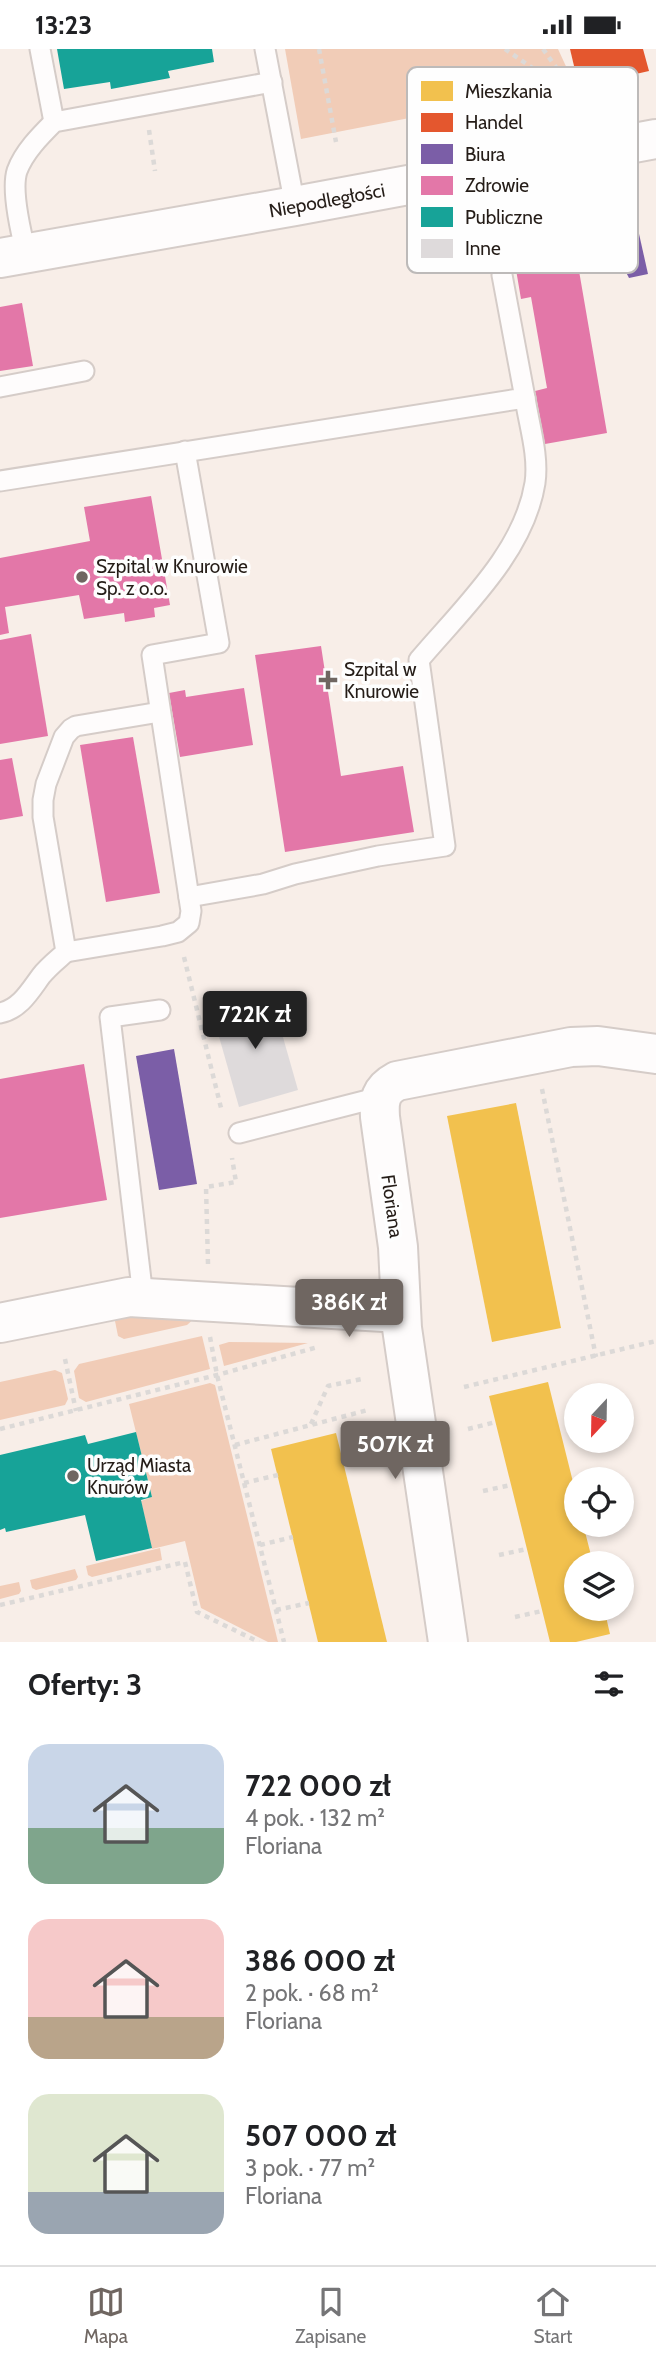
<!DOCTYPE html>
<html lang="pl">
<meta charset="utf-8">
<style>
:root{--surface:#fff;--page:#f2f2f2;--text:#202124;--muted:#757577;--line:#e0e0e0;--accent:#6f6661}
body{margin:0;font-family:Cabin,sans-serif;background:var(--page);color:var(--text);height:100vh;display:flex;flex-direction:column;font-size:26px;white-space:nowrap}
*{box-sizing:border-box;margin:0}
p{font-size:23px;color:var(--muted)}
.icon{flex:none;width:38px;height:38px;fill:none;stroke:currentColor;stroke-width:2;stroke-linecap:round;stroke-linejoin:round}
.map{position:relative;height:1593px;overflow:hidden}
.side{display:flex;flex-direction:column;background:var(--surface);flex:1}
.side>*{flex:none}
.needle{width:46px;rotate:202deg}
.buttons{position:absolute;left:564px;top:1334px;display:grid;gap:14px}
.buttons a{display:grid;place-items:center;width:70px;height:70px;border-radius:50%;background:var(--surface);box-shadow:0 4px 10px #0003;font-size:35px}
.price{position:absolute;translate:-50% -60px;padding:0 16px;border-radius:7px;background:var(--accent);color:#fff;font-size:23px;line-height:46px;filter:drop-shadow(0 2px 4px #0008)}
.price::after{content:'';position:absolute;left:50%;top:42px;width:21px;height:16px;margin-left:-10px;background:inherit;clip-path:polygon(0 0,100% 0,50% 100%)}
.price.on{background:#222;color:#fff}
ul{padding:0;list-style:none}
li{display:flex;align-items:center;gap:21px;height:175px;padding:0 28px}
li span{display:grid;place-items:center;flex:none;width:196px;height:140px;border-radius:21px;color:#555}
li>.icon{margin-inline-start:auto}
span .icon{width:84px;height:84px;fill:#fffc;stroke-width:1}
li b{font-size:30px}
h2{display:flex;justify-content:space-between;align-items:center;height:84px;padding:0 28px;font-size:30px}
.status{display:flex;justify-content:space-between;align-items:center;height:49px;padding:0 35px;background:var(--surface);direction:ltr}
.status svg{height:19px;fill:currentColor}
.menu{display:flex;justify-content:space-around;align-items:center;height:98px;border-top:2px solid var(--line);background:var(--surface);font-size:19px;color:var(--muted)}
.menu a{display:grid;justify-items:center;gap:4px}
.menu .on{color:var(--accent)}
.map>svg:first-child{display:block}
</style>
<div class="status"><b>13:23</b><svg viewBox="0 0 49 12"><path d="M0 12V9h3v3zM5 12V6h3v6zM10 12V3h3v9zM15 12V0h3v12zM26 1h20v11H26zM47 4h2v5h-2z"/></svg></div>
<div class="map">
<svg width="656" height="1593" viewBox="0 0 656 1593">
<rect width="100%" height="100%" fill="#f8eee8"/>
<g fill="#f1ccb7">
<polygon points="285,0 558,0 575,37 301,90"/>
<polygon points="114,1267 197,1267 187,1276 124,1290 118,1287"/>
<polygon points="202,1287 210,1320 86,1353 79,1349 74,1322 79,1315"/>
<polygon points="229,1293 308,1294 224,1317 219,1296"/>
<polygon points="55,1321 62,1324 68,1350 65,1356 0,1371 0,1333"/>
<polygon points="210,1334 215,1336 278,1593 268,1593 201,1559 185,1492 152,1500 141,1452 152,1448 129,1355"/>
<polygon points="160,1499 162,1511 92,1528 88,1526 86,1517"/>
<polygon points="75,1520 78,1528 76,1531 36,1541 32,1539 30,1531"/>
<polygon points="19,1533 21,1542 19,1545 0,1550 0,1537"/>
</g>
<g fill="#f2c14e">
<polygon points="516,1054 561,1279 492,1293 447,1067"/>
<polygon points="548,1333 576,1445 576,1475 583,1475 593,1514 576,1514 576,1559 604,1559 610,1585 576,1593 550,1593 489,1347"/>
<polygon points="336,1384 387,1593 318,1593 271,1400"/>
</g>
<polygon fill="#e4572e" points="570,0 643,0 649,22 579,38"/>
<g fill="#7b5ea7">
<polygon points="631,149 648,225 629,229 593,159"/>
<polygon points="174,1000 197,1135 159,1141 136,1007"/>
</g>
<g fill="#e377a8">
<polygon points="573,187 607,384 545,395 535,342 547,339 531,248 521,250 512,197"/>
<polygon points="22,254 33,317 0,322 0,258"/>
<polygon points="151,447 170,556 154,559 155,568 125,573 124,564 84,570 79,546 5,558 9,584 0,586 0,509 90,492 84,458"/>
<polygon points="31,585 48,687 0,695 0,591"/>
<polygon points="321,597 341,727 403,717 414,783 285,803 255,606"/>
<polygon points="244,639 253,696 180,708 169,644 185,641 186,648"/>
<polygon points="133,688 160,844 106,853 80,696"/>
<polygon points="12,709 23,767 0,771 0,711"/>
<polygon points="84,1015 107,1151 0,1169 0,1030"/>
</g>
<g fill="#17a398">
<polygon points="57,0 212,0 214,13 168,22 170,29 111,40 110,33 64,40"/>
<polygon points="136,1383 152,1448 141,1451 152,1499 96,1512 85,1466 6,1483 5,1479 0,1481 0,1406 85,1386 88,1395"/>
</g>
<polygon fill="#dedadb" points="271,946 298,1041 239,1058 212,963"/>
<g fill="none" stroke-linecap="round" stroke-linejoin="round">
<g stroke="#d5ccc8" stroke-width="23">
<g id="service">
<polyline points="40,0 54,73"/>
<polyline points="265,0 295,157"/>
<path d="M26,204C21,184 11,141 17,122C24,103 40,87 54,73L272,33"/>
<polyline points="0,338 84,322"/>
<polyline points="0,432 525,349 502,226"/>
<path d="M189,848L263,835L295,825L378,807L445,797L419,611C463,559 524,503 535,434C539,406 529,376 525,349"/>
<polyline points="66,903 162,887 178,883 189,874 191,862 152,606 219,594 185,402"/>
<path d="M0,964C20,960 30,942 41,927C48,918 57,911 66,903L43,768V751L46,735L64,688L71,680L76,677L160,663"/>
<polyline points="239,1084 380,1048"/>
<polyline points="143,1248 110,968 160,961"/>
</g>
</g>
<g stroke="#d5ccc8" stroke-width="42">
<g id="minor">
<polyline points="0,1274 129,1248 401,1264"/>
<path d="M448,1593L402,1279L398,1198L380,1068C379,1051 380,1041 397,1032L571,998L598,997L656,1005"/>
</g>
</g>
<g stroke="#d5ccc8" stroke-width="42">
<g id="secondary">
<path id="s1" d="M0,209L295,157L656,90"/>
</g>
</g>
<g stroke="#dcd9d7" stroke-width="4.5" stroke-dasharray="5 5" stroke-linecap="butt">
<polyline points="319,0 336,93"/>
<polyline points="505,0 580,52 543,0"/>
<polyline points="149,81 155,122"/>
<polyline points="184,908 222,1063"/>
<polyline points="542,1040 596,1308"/>
<polyline points="208,1215 206,1138 236,1133 232,1109"/>
<polyline points="210,1288 217,1326 284,1593"/>
<polyline points="65,1310 76,1362"/>
<polyline points="464,1338 656,1292"/>
<polyline points="311,1375 328,1337 362,1330"/>
<polyline points="0,1380 217,1326 318,1298"/>
<polyline points="468,1380 496,1373"/>
<polyline points="235,1396 368,1361"/>
<polyline points="244,1434 278,1426"/>
<polyline points="483,1442 511,1436"/>
<polyline points="260,1496 293,1488"/>
<polyline points="499,1506 527,1500"/>
<polyline points="0,1556 185,1513 197,1563 259,1593"/>
<polyline points="276,1561 309,1554"/>
<polyline points="515,1568 542,1562"/>
</g>
<use href="#service" stroke="#fefcfc" stroke-width="19"/>
<use href="#minor" stroke="#fefcfc" stroke-width="38"/>
<use href="#secondary" stroke="#fefcfc" stroke-width="38"/>
</g>
<g fill="#6f6661" stroke="#fefefe" stroke-width="2.5">
<circle cx="82" cy="528" r="7"/>
<path d="M324.5 620.5h7v7h7v7h-7v7h-7v-7h-7v-7h7z"/>
<circle cx="73" cy="1427" r="7"/>
</g>
<g text-anchor="middle" dominant-baseline="central" stroke-width="7" stroke-linejoin="round" paint-order="stroke">
<g font-size="19" fill="#251d18" stroke="#fefefe">
<text stroke="none"><textPath href="#s1" startOffset="332">Niepodległości</textPath></text>
<text transform="translate(392 1157) rotate(82)">Floriana</text>
</g>
<g font-size="19" fill="#251d18" stroke="#fefefe" text-anchor="start">
<text x="96" y="517">Szpital w Knurowie<tspan x="96" dy="22">Sp. z o.o.</tspan></text>
<text x="344" y="620">Szpital w<tspan x="344" dy="22">Knurowie</tspan></text>
<text x="87" y="1416">Urząd Miasta<tspan x="87" dy="22">Knurów</tspan></text>
</g>
</g>
<rect x="407" y="18" width="231" height="206" rx="10" fill="#fefefe" stroke="#bdbab9" stroke-width="2"/>
<rect x="421" y="32" width="32" height="20" fill="#f2c14e"/>
<rect x="421" y="64" width="32" height="19" fill="#e4572e"/>
<rect x="421" y="95" width="32" height="20" fill="#7b5ea7"/>
<rect x="421" y="127" width="32" height="19" fill="#e377a8"/>
<rect x="421" y="158" width="32" height="20" fill="#17a398"/>
<rect x="421" y="190" width="32" height="19" fill="#dedadb"/>
<g font-size="19" fill="#251d18">
<text x="465" y="49">Mieszkania</text>
<text x="465" y="80">Handel</text>
<text x="465" y="112">Biura</text>
<text x="465" y="143">Zdrowie</text>
<text x="465" y="175">Publiczne</text>
<text x="465" y="206">Inne</text>
</g>
</svg>
<div class="buttons">
<a><svg class="needle" viewBox="-14 -14 28 28"><path d="M0-13l5 13h-10z" fill="#e53935"/><path d="M0 13l5-13h-10z" fill="#757577"/></svg></a>
<a><svg class="icon" aria-label="locate" viewBox="0 0 24 24"><circle cx="12" cy="12" r="6"/><path d="M12 2v4M12 18v4M2 12h4M18 12h4"/></svg></a>
<a><svg class="icon" aria-label="layers" viewBox="0 0 24 24"><path d="M12 4l9 5-9 5-9-5zM3 14l9 5 9-5"/></svg></a>
</div>
<b class="price on" style="left:255px;top:1002px">722K zł</b>
<b class="price" style="left:349px;top:1290px">386K zł</b>
<b class="price" style="left:395px;top:1432px">507K zł</b>
</div>
<section class="side">
<h2>Oferty: 3<svg class="icon" aria-label="filters" viewBox="0 0 24 24"><path d="M4 7h16M4 17h16"/><circle cx="9" cy="7" r="2"/><circle cx="15" cy="17" r="2"/></svg></h2>
<ul>
<li><span style="background:linear-gradient(#c9d6e8 60%,#7fa58c 0)"><svg class="icon" aria-label="home" viewBox="0 0 24 24"><path d="M3 11l9-7 9 7M6 9v11h12V9"/></svg></span><div><b>722 000 zł</b><p>4 pok. · 132 m²</p><p>Floriana</p></div></li>
<li><span style="background:linear-gradient(#f6c9c9 70%,#b9a48a 0)"><svg class="icon" aria-label="home" viewBox="0 0 24 24"><path d="M3 11l9-7 9 7M6 9v11h12V9"/></svg></span><div><b>386 000 zł</b><p>2 pok. · 68 m²</p><p>Floriana</p></div></li>
<li><span style="background:linear-gradient(#dfe7d0 70%,#9aa5b1 0)"><svg class="icon" aria-label="home" viewBox="0 0 24 24"><path d="M3 11l9-7 9 7M6 9v11h12V9"/></svg></span><div><b>507 000 zł</b><p>3 pok. · 77 m²</p><p>Floriana</p></div></li>
</ul>
</section>
<nav class="menu">
<a class="on"><svg class="icon" aria-label="map" viewBox="0 0 24 24"><path d="M3 6l6-2 6 2 6-2v14l-6 2-6-2-6 2zM9 4v14M15 6v14"/></svg>Mapa</a>
<a><svg class="icon" aria-label="saved" viewBox="0 0 24 24"><path d="M7 4h10v16l-5-4-5 4z"/></svg>Zapisane</a>
<a><svg class="icon" aria-label="home" viewBox="0 0 24 24"><path d="M3 11l9-7 9 7M6 9v11h12V9"/></svg>Start</a>
</nav>
